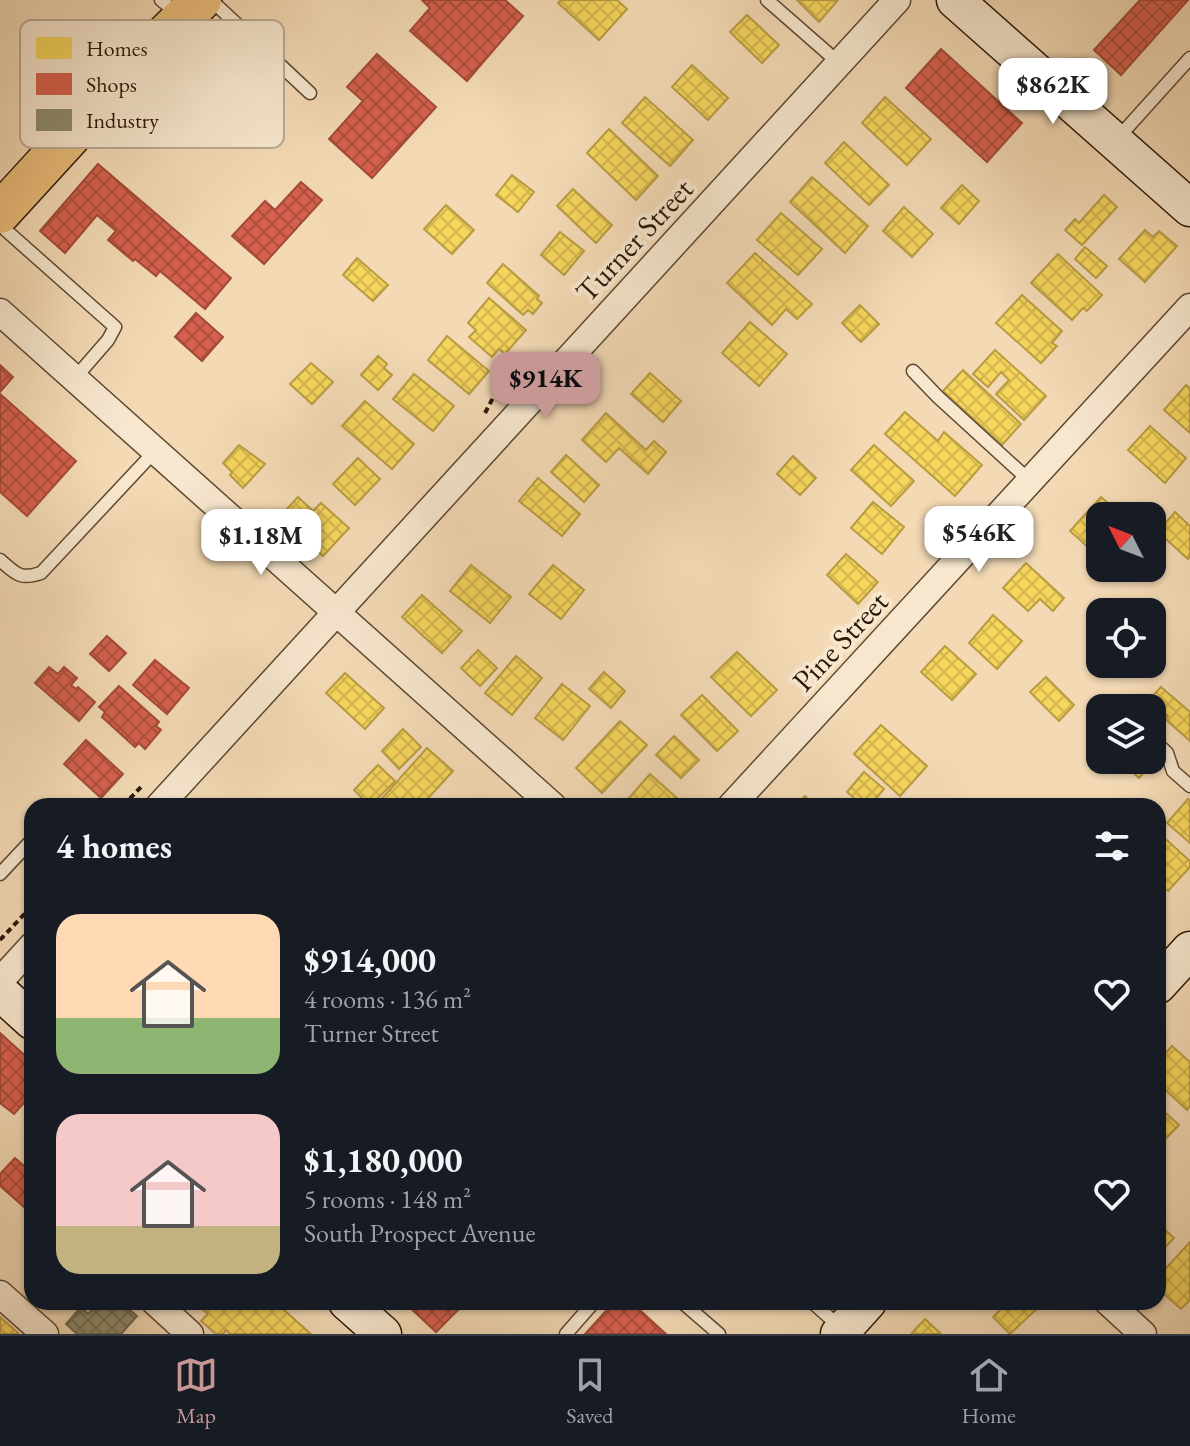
<!DOCTYPE html>
<meta charset="utf-8">
<style>
:root{--surface:#171b24;--page:#20242c;--text:#f1f3f6;--muted:#9ea1a6;--line:#363941;--accent:#c59692}
body{margin:0;font-family:"EB Garamond",serif;background:var(--page);color:var(--text);height:100vh;display:flex;flex-direction:column;font-size:30px;white-space:nowrap}
*{box-sizing:border-box;margin:0}
p{font-size:26px;color:var(--muted)}
.icon{flex:none;width:44px;height:44px;fill:none;stroke:currentColor;stroke-width:2;stroke-linecap:round;stroke-linejoin:round}
.map{position:relative;flex:1;overflow:hidden}
.sheet{position:absolute;left:24px;top:798px;width:1142px;height:512px;display:flex;flex-direction:column;background:var(--surface);border-radius:24px;box-shadow:0 2px 6px #0004}
.sheet>*{flex:none}
.needle{width:52px;rotate:312deg}
.fabs{position:absolute;left:1086px;top:502px;display:grid;gap:16px}
.fabs a{display:grid;place-items:center;width:80px;height:80px;border-radius:16px;background:var(--surface);box-shadow:0 2px 6px #0004;font-size:40px}
.price{position:absolute;translate:-50% -68px;padding:0 18px;border-radius:16px;background:#fff;color:#222;font-size:26px;line-height:52px;filter:drop-shadow(0 2px 4px #0008)}
.price::after{content:'';position:absolute;left:50%;top:48px;width:24px;height:18px;margin-left:-12px;background:inherit;clip-path:polygon(0 0,100% 0,50% 100%)}
.price.on{background:var(--accent);color:#111}
ul{padding:0;list-style:none}
li{display:flex;align-items:center;gap:24px;height:200px;padding:0 32px}
li span{display:grid;place-items:center;flex:none;width:224px;height:160px;border-radius:24px;color:#555}
li>.icon{margin-inline-start:auto}
span .icon{width:96px;height:96px;fill:#fffc;stroke-width:1}
li b{font-size:34px}
h2{display:flex;justify-content:space-between;align-items:center;height:96px;padding:0 32px;font-size:34px}
.tab-bar{display:flex;justify-content:space-around;align-items:center;height:112px;border-top:2px solid var(--line);background:var(--surface);font-size:22px;color:var(--muted)}
.tab-bar a{display:grid;justify-items:center;gap:4px}
.tab-bar .on{color:var(--accent)}
.map>svg:first-child{display:block}
</style>
<div class="map">
<svg width="1190" height="1334" viewBox="0 0 1190 1334">
<defs>
<pattern id="homes-cross-hatch" width="8" height="8" patternUnits="userSpaceOnUse" patternTransform="scale(2)"><rect width="8" height="8" fill="#f6d55c"/><path d="M0 0l8 8M0 8l8-8" fill="none" stroke="#d3b64e"/></pattern>
<pattern id="shops-cross-hatch" width="8" height="8" patternUnits="userSpaceOnUse" patternTransform="scale(2)"><rect width="8" height="8" fill="#d6604d"/><path d="M0 0l8 8M0 8l8-8" fill="none" stroke="#ae4e3e"/></pattern>
<pattern id="industry-cross-hatch" width="8" height="8" patternUnits="userSpaceOnUse" patternTransform="scale(2)"><rect width="8" height="8" fill="#8c8c6e"/><path d="M0 0l8 8M0 8l8-8" fill="none" stroke="#737158"/></pattern>
</defs>
<rect width="100%" height="100%" fill="#f3dab5"/>
<filter id="stains"><feTurbulence type="fractalNoise" baseFrequency=".0025" numOctaves="4"/><feColorMatrix values="0 0 0 0 .2 0 0 0 0 .09 0 0 0 0 .02 0 0 0 .5 -.17"/></filter>
<radialGradient id="worn" r=".72"><stop offset=".6" stop-color="#630" stop-opacity="0"/><stop offset="1" stop-color="#630" stop-opacity=".3"/></radialGradient>
<g fill="url(#homes-cross-hatch)" stroke="#b99c42" stroke-width="2">
<polygon points="561,0 617,0 627,9 599,40 558,3"/>
<polygon points="797,0 838,0 819,22"/>
<polygon points="747,15 779,45 762,63 730,32"/>
<polygon points="692,65 728,98 708,120 672,87"/>
<polygon points="645,97 693,140 670,166 622,123"/>
<polygon points="885,97 931,139 907,165 862,123"/>
<polygon points="609,129 658,176 636,200 587,153"/>
<polygon points="844,142 889,185 869,205 825,163"/>
<polygon points="512,175 534,192 518,212 496,195"/>
<polygon points="812,177 868,226 845,253 790,202"/>
<polygon points="962,185 979,201 959,224 941,208"/>
<polygon points="573,189 612,225 596,243 557,206"/>
<polygon points="1104,195 1117,207 1082,245 1065,230 1075,219 1079,223"/>
<polygon points="446,205 474,230 452,254 424,229"/>
<polygon points="904,207 933,234 912,257 883,231"/>
<polygon points="781,213 822,249 798,275 757,240"/>
<polygon points="1145,230 1153,237 1159,231 1177,246 1145,282 1119,259"/>
<polygon points="560,232 584,251 564,275 541,255"/>
<polygon points="1085,247 1107,266 1096,278 1075,259"/>
<polygon points="755,253 812,304 797,319 786,309 772,325 727,283"/>
<polygon points="1058,254 1102,295 1087,311 1083,308 1072,320 1031,283"/>
<polygon points="357,258 388,285 373,301 343,275"/>
<polygon points="503,264 539,296 537,299 542,303 533,314 528,310 523,315 487,283"/>
<polygon points="1022,295 1062,331 1052,343 1057,346 1041,363 996,323"/>
<polygon points="489,298 526,330 505,354 499,349 492,357 469,337 476,330 468,323"/>
<polygon points="860,305 879,324 861,342 842,323"/>
<polygon points="750,322 787,354 759,386 722,353"/>
<polygon points="447,336 489,371 469,394 428,360"/>
<polygon points="995,350 1046,396 1024,420 996,394 1009,380 1001,372 988,387 973,374"/>
<polygon points="378,356 387,364 384,368 392,375 378,390 361,375"/>
<polygon points="311,363 333,382 312,404 290,384"/>
<polygon points="963,370 1021,424 1002,445 943,391"/>
<polygon points="650,373 681,401 663,422 631,394"/>
<polygon points="414,374 454,406 433,431 393,399"/>
<polygon points="1186,385 1190,388 1190,433 1164,410"/>
<polygon points="365,401 414,444 392,469 342,426"/>
<polygon points="905,412 938,441 944,432 982,465 955,496 885,434"/>
<polygon points="606,413 646,450 654,441 666,452 648,474 619,448 606,462 582,440"/>
<polygon points="1150,426 1186,458 1165,483 1128,450"/>
<polygon points="239,445 265,464 243,488 230,475 232,472 223,463"/>
<polygon points="874,445 914,481 891,506 851,470"/>
<polygon points="566,455 599,485 584,502 551,472"/>
<polygon points="793,456 816,478 800,495 777,474"/>
<polygon points="358,458 380,479 355,505 333,484"/>
<polygon points="538,478 580,514 562,536 519,501"/>
<polygon points="298,497 313,511 321,503 349,528 323,556 310,544 316,538 286,510"/>
<polygon points="1101,497 1123,516 1100,516 1100,558 1070,531"/>
<polygon points="873,502 904,527 882,554 851,528"/>
<polygon points="1175,512 1190,526 1190,557 1188,559 1158,532"/>
<polygon points="846,554 878,582 858,604 827,575"/>
<polygon points="1026,563 1064,598 1053,611 1040,599 1028,611 1003,588"/>
<polygon points="471,565 511,597 490,623 450,591"/>
<polygon points="553,565 584,590 561,619 529,594"/>
<polygon points="422,595 462,631 442,653 402,617"/>
<polygon points="993,615 1022,641 997,669 969,643"/>
<polygon points="945,646 976,674 952,700 921,672"/>
<polygon points="478,650 497,668 480,686 461,668"/>
<polygon points="737,652 777,690 751,716 711,677"/>
<polygon points="516,656 542,678 512,715 485,693"/>
<polygon points="604,672 625,691 611,708 589,689"/>
<polygon points="345,673 384,708 365,729 326,693"/>
<polygon points="1046,677 1074,705 1059,721 1030,692"/>
<polygon points="562,684 590,706 563,740 535,718"/>
<polygon points="1161,687 1190,712 1190,741 1165,719 1168,716 1150,699"/>
<polygon points="702,695 738,731 717,751 681,715"/>
<polygon points="620,721 647,745 602,793 576,768"/>
<polygon points="881,725 927,766 900,796 854,754"/>
<polygon points="403,729 421,747 399,769 382,751"/>
<polygon points="674,736 699,760 681,778 656,755"/>
<polygon points="427,748 453,771 421,806 381,806 378,803"/>
<polygon points="1152,751 1158,756 1139,778 1119,760 1152,760"/>
<polygon points="378,765 395,781 370,806 354,790"/>
<polygon points="864,772 884,789 869,806 863,806 847,792"/>
<polygon points="650,774 677,798 669,806 622,806"/>
<polygon points="805,796 816,806 795,806"/>
<polygon points="1188,799 1190,801 1190,843 1167,823"/>
<polygon points="1159,833 1190,861 1190,867 1168,891 1158,883"/>
<polygon points="1172,1046 1190,1062 1190,1106 1187,1110 1158,1083 1158,1062"/>
<polygon points="1158,1106 1179,1125 1158,1147"/>
<polygon points="1158,1223 1174,1238 1158,1255"/>
<polygon points="1190,1242 1190,1300 1181,1309 1158,1289 1158,1277"/>
<polygon points="207,1302 275,1302 311,1334 230,1334 226,1330 223,1334 216,1334 201,1321 208,1314 201,1308"/>
<polygon points="1008,1302 1042,1302 1043,1303 1010,1334 993,1317"/>
<polygon points="0,1317 18,1333 17,1334 0,1334"/>
<polygon points="925,1319 941,1334 911,1334"/>
</g>
<g fill="url(#shops-cross-hatch)" stroke="#a34a38" stroke-width="2">
<polygon points="422,0 505,0 523,16 467,81 410,31 430,8"/>
<polygon points="1140,0 1188,0 1121,75 1094,50"/>
<polygon points="941,49 1022,123 987,162 906,88"/>
<polygon points="377,54 436,107 372,178 329,139 363,101 347,87"/>
<polygon points="98,164 231,278 205,309 160,271 156,276 135,259 133,261 108,240 116,231 97,215 65,253 40,231"/>
<polygon points="301,182 322,200 264,264 232,236 265,201 275,210"/>
<polygon points="196,313 223,337 202,361 175,337"/>
<polygon points="0,365 13,377 0,392"/>
<polygon points="0,394 76,461 27,516 0,492"/>
<polygon points="107,636 126,653 109,671 90,654"/>
<polygon points="155,660 189,688 167,714 133,685"/>
<polygon points="49,667 58,674 64,667 77,678 71,685 76,689 78,687 95,702 79,721 35,683"/>
<polygon points="119,686 159,722 156,726 161,730 145,749 139,743 135,747 102,717 105,712 99,707"/>
<polygon points="86,740 123,774 101,798 64,764"/>
<polygon points="0,1033 32,1062 32,1094 14,1114 0,1103"/>
<polygon points="15,1158 32,1173 32,1214 0,1186 0,1174"/>
<polygon points="404,1302 456,1302 461,1307 436,1332"/>
<polygon points="614,1302 631,1302 666,1334 585,1334"/>
</g>
<polygon fill="url(#industry-cross-hatch)" stroke="#6f694f" stroke-width="2" points="94,1302 121,1302 137,1316 121,1334 77,1334 66,1324 81,1307 88,1314 97,1304"/>
<g fill="none" stroke-linecap="round" stroke-linejoin="round">
<g stroke="#5d4832" stroke-width="15">
<g id="lane">
<polyline points="161,0 176,12"/>
<polyline points="211,0 310,93"/>
<polyline points="767,0 839,63"/>
<polyline points="118,89 173,138 178,140 186,133 187,29"/>
<polyline points="1117,139 1190,58"/>
<polyline points="0,225 115,327 108,340 75,378"/>
<polyline points="913,371 938,397 1030,481"/>
<path d="M0,560C16,574 20,580 41,573L156,450"/>
<polyline points="1152,739 1167,753 1173,771 1190,786"/>
<polyline points="0,874 30,842 32,844"/>
<polyline points="682,1302 719,1334"/>
<polyline points="812,1302 840,1327"/>
<polyline points="566,1334 594,1302"/>
</g>
</g>
<g stroke="#5d4832" stroke-width="29">
<g id="street">
<polyline points="0,312 553,806"/>
<polyline points="159,806 897,0"/>
<polyline points="731,806 1190,307"/>
<polyline points="0,981 32,946"/>
<polyline points="0,1294 45,1334"/>
<polyline points="155,1302 190,1334"/>
<polyline points="1108,1302 1143,1334"/>
</g>
</g>
<g stroke="#2b1707" stroke-width="39">
<g id="secondary">
<polyline points="955,0 1190,208"/>
<polyline points="1158,985 1190,950"/>
<polyline points="0,992 32,1021"/>
<polyline points="347,1302 383,1334"/>
<polyline points="839,1334 868,1302"/>
</g>
</g>
<g stroke="#2b1707" stroke-width="43">
<polyline id="primary" points="0,213 140,60 201,0"/>
</g>
<g stroke="#2b1707" stroke-width="4" stroke-dasharray="6 4" stroke-linecap="butt">
<polyline points="485,413 494,396 507,387"/>
<polyline points="123,806 141,787"/>
<polyline points="0,940 32,906"/>
</g>
<use href="#lane" stroke="#f7e7cf" stroke-width="12"/>
<use href="#street" stroke="#f7e7cf" stroke-width="26"/>
<use href="#secondary" stroke="#f7e7cf" stroke-width="36"/>
<use href="#primary" stroke="#eabd7a" stroke-width="40"/>
</g>
<g text-anchor="middle" dominant-baseline="central" stroke-width="8" stroke-linejoin="round" paint-order="stroke">
<g font-size="30" fill="#2b1707" stroke="#f7e7cf">
<text transform="translate(634 240) rotate(-47)">Turner Street</text>
<text transform="translate(840 641) rotate(-47)">Pine Street</text>
</g>
</g>
<rect x="20" y="20" width="264" height="128" rx="12" fill="#f7e7cf" stroke="#baa993" stroke-width="2"/>
<rect x="36" y="37" width="36" height="22" fill="#f6d55c"/>
<rect x="36" y="73" width="36" height="22" fill="#d6604d"/>
<rect x="36" y="109" width="36" height="22" fill="#8c8c6e"/>
<g font-size="22" fill="#2b1707">
<text x="86" y="56">Homes</text>
<text x="86" y="92">Shops</text>
<text x="86" y="128">Industry</text>
</g>
<rect width="100%" height="100%" filter="url(#stains)"/>
<rect width="100%" height="100%" fill="url(#worn)"/>
</svg>
<div class="fabs">
<a><svg class="needle" viewBox="-14 -14 28 28"><path d="M0-13l5 13h-10z" fill="#e53935"/><path d="M0 13l5-13h-10z" fill="#9ea1a6"/></svg></a>
<a><svg class="icon" aria-label="locate" viewBox="0 0 24 24"><circle cx="12" cy="12" r="6"/><path d="M12 2v4M12 18v4M2 12h4M18 12h4"/></svg></a>
<a><svg class="icon" aria-label="layers" viewBox="0 0 24 24"><path d="M12 4l9 5-9 5-9-5zM3 14l9 5 9-5"/></svg></a>
</div>
<b class="price" style="left:1053px;top:126px">$862K</b>
<b class="price on" style="left:546px;top:420px">$914K</b>
<b class="price" style="left:979px;top:574px">$546K</b>
<b class="price" style="left:261px;top:577px">$1.18M</b>
<section class="sheet">
<h2>4 homes<svg class="icon" aria-label="filters" viewBox="0 0 24 24"><path d="M4 7h16M4 17h16"/><circle cx="9" cy="7" r="2"/><circle cx="15" cy="17" r="2"/></svg></h2>
<ul>
<li><span style="background:linear-gradient(#ffd9b3 65%,#8fb573 0)"><svg class="icon" aria-label="home" viewBox="0 0 24 24"><path d="M3 11l9-7 9 7M6 9v11h12V9"/></svg></span><div><b>$914,000</b><p>4 rooms · 136 m²</p><p>Turner Street</p></div><svg class="icon" aria-label="heart" viewBox="0 0 24 24"><path d="M12 20l-8-8c-3-5 5-10 8-4 3-6 11-1 8 4z"/></svg></li>
<li><span style="background:linear-gradient(#f6c9c9 70%,#c2b280 0)"><svg class="icon" aria-label="home" viewBox="0 0 24 24"><path d="M3 11l9-7 9 7M6 9v11h12V9"/></svg></span><div><b>$1,180,000</b><p>5 rooms · 148 m²</p><p>South Prospect Avenue</p></div><svg class="icon" aria-label="heart" viewBox="0 0 24 24"><path d="M12 20l-8-8c-3-5 5-10 8-4 3-6 11-1 8 4z"/></svg></li>
</ul>
</section>
</div>
<nav class="tab-bar">
<a class="on"><svg class="icon" aria-label="map" viewBox="0 0 24 24"><path d="M3 6l6-2 6 2 6-2v14l-6 2-6-2-6 2zM9 4v14M15 6v14"/></svg>Map</a>
<a><svg class="icon" aria-label="saved" viewBox="0 0 24 24"><path d="M7 4h10v16l-5-4-5 4z"/></svg>Saved</a>
<a><svg class="icon" aria-label="home" viewBox="0 0 24 24"><path d="M3 11l9-7 9 7M6 9v11h12V9"/></svg>Home</a>
</nav>
